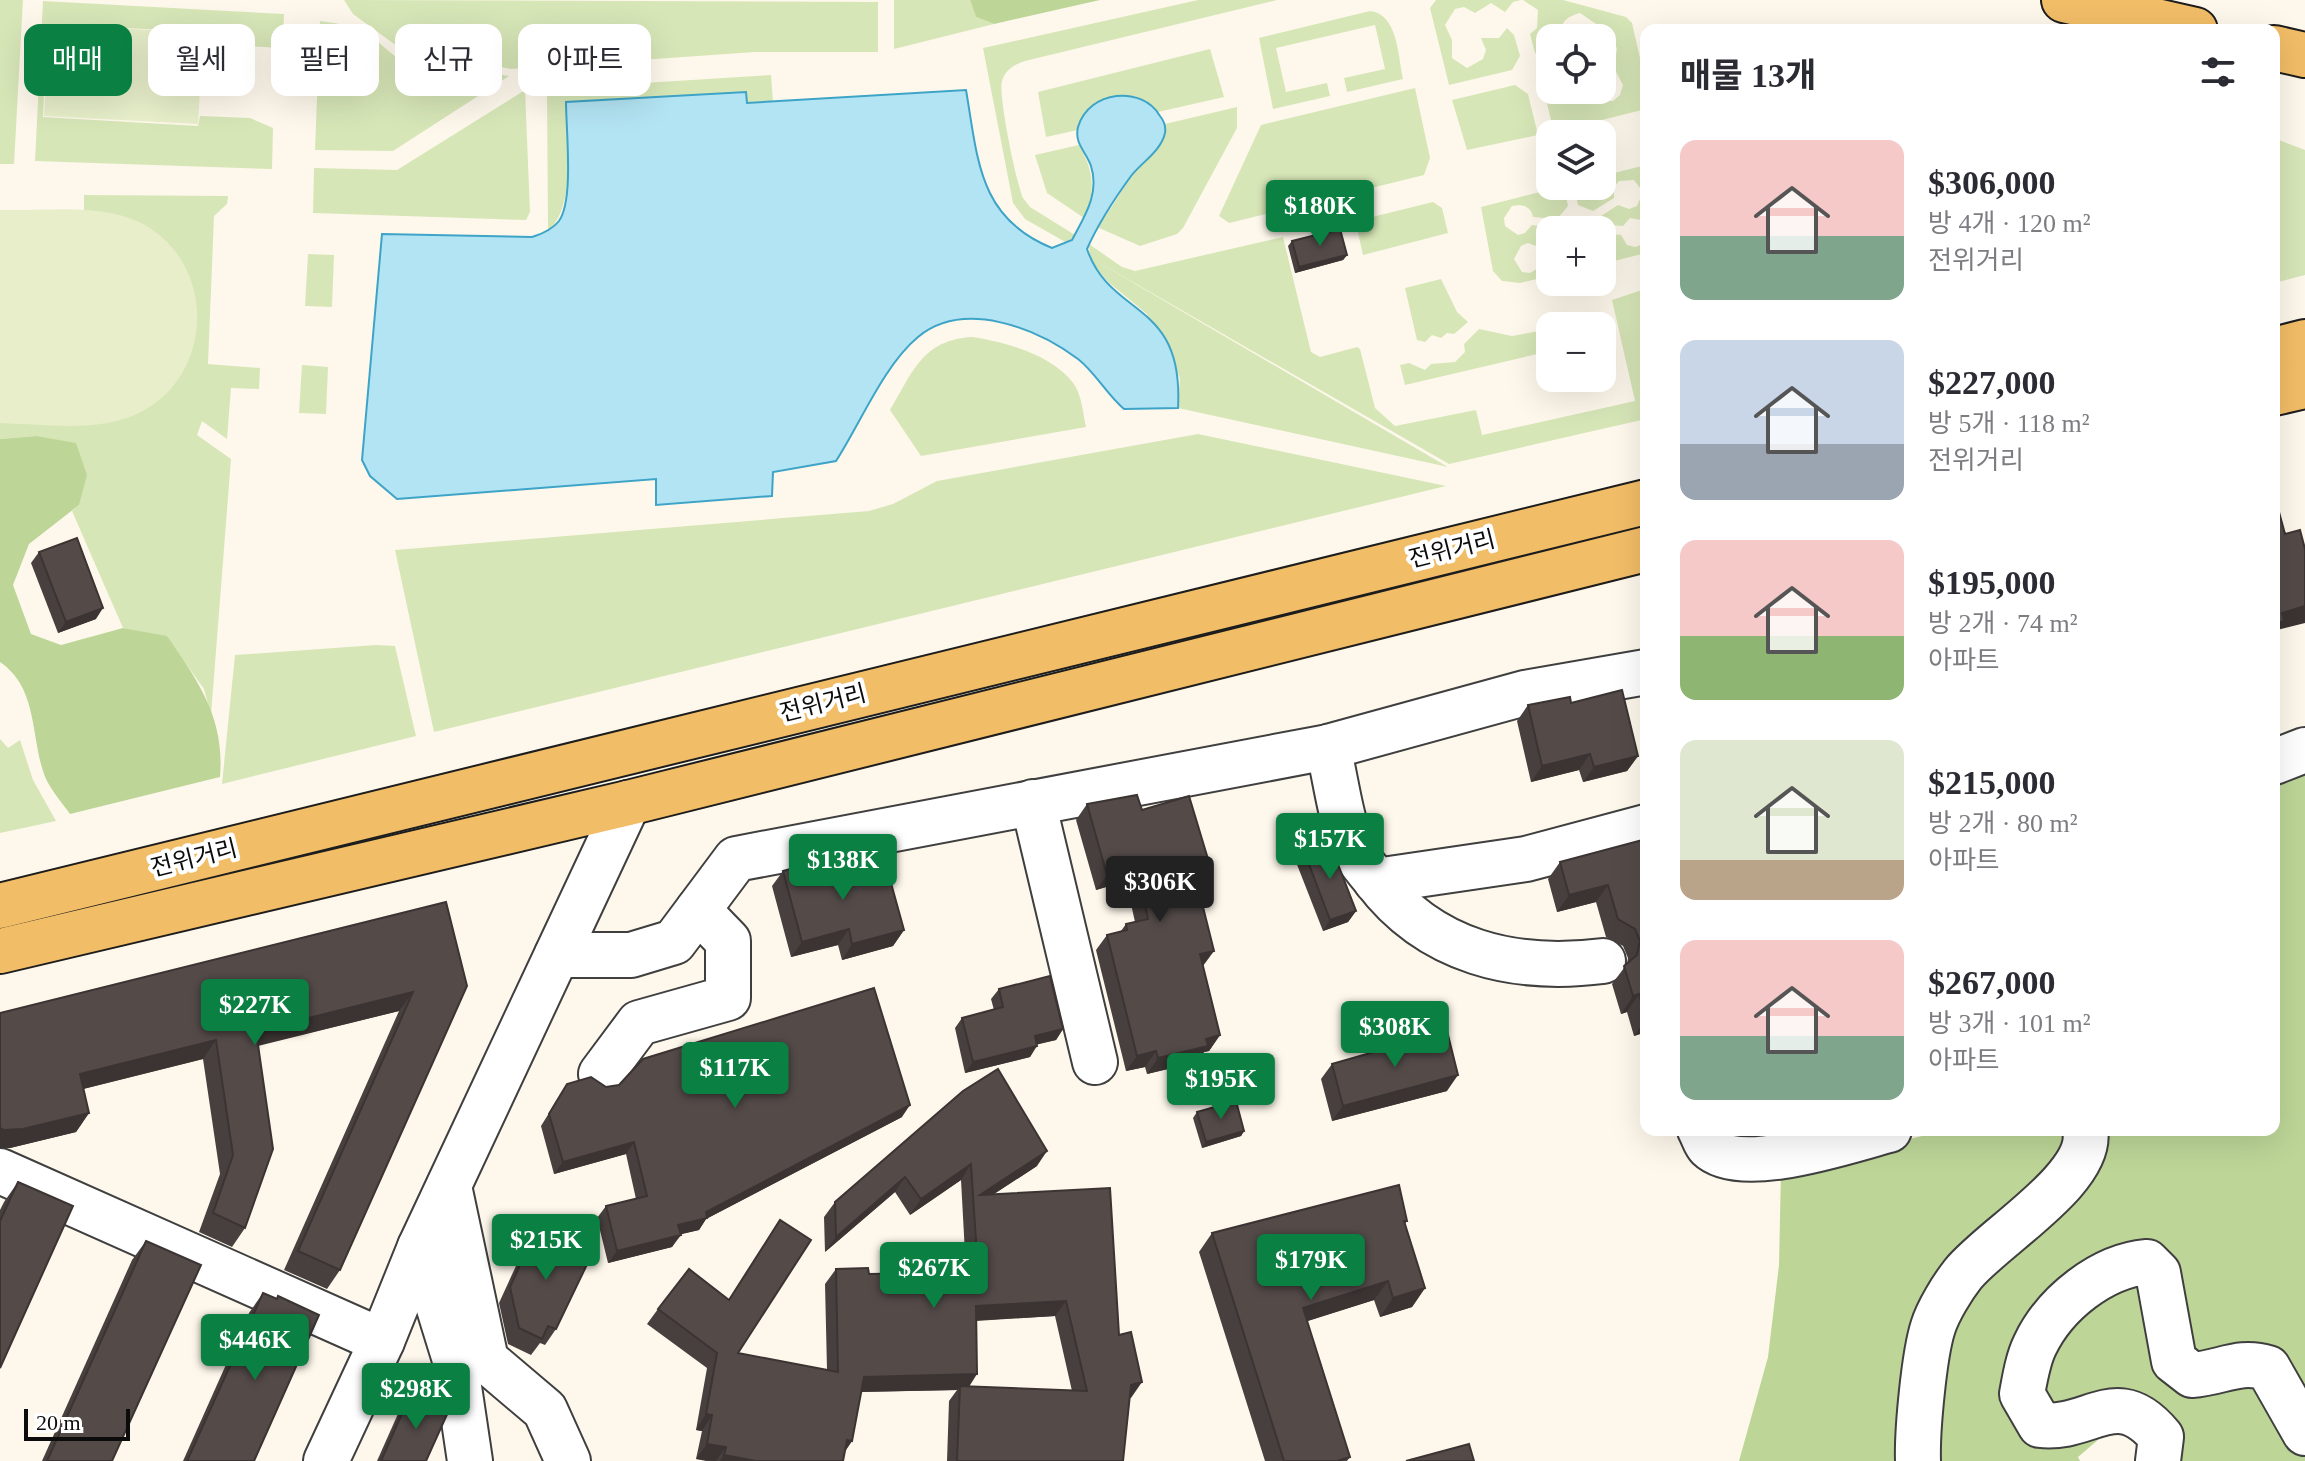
<!DOCTYPE html>
<html lang="ko">
<meta charset="utf-8">
<style>
:root{--surface:#fff;--page:#f2f2f3;--text:#2b2b33;--muted:#7c7c81;--accent:#0b8043}
body{margin:0;font-family:"Times New Roman","Noto Sans KR",serif;background:var(--page);color:var(--text);height:100vh;display:flex;flex-direction:column;font-size:30px;white-space:nowrap}
*{box-sizing:border-box;margin:0}
p{font-size:26px;color:var(--muted)}
.icon{flex:none;width:44px;height:44px;fill:none;stroke:currentColor;stroke-width:2;stroke-linecap:round;stroke-linejoin:round}
.map{position:relative;flex:1;overflow:hidden}
.sheet{position:absolute;left:1640px;top:24px;width:640px;height:1112px;display:flex;flex-direction:column;background:var(--surface);border-radius:16px;box-shadow:0 8px 32px #0002}
.sheet>*{flex:none}
.top-card{position:absolute;left:24px;top:24px;width:760px;height:72px;display:flex;gap:16px}
.fabs{position:absolute;left:1536px;top:24px;display:grid;gap:16px}
.fabs a{display:grid;place-items:center;width:80px;height:80px;border-radius:16px;background:var(--surface);box-shadow:0 8px 32px #0002;font-size:40px}
.scale{position:absolute;left:24px;bottom:20px;width:106px;box-sizing:border-box;padding-left:8px;border:4px solid #0c0c0c;border-top:0;font-size:22px;line-height:28px;white-space:nowrap;color:#0c0c0c;-webkit-text-stroke:6px #fff;paint-order:stroke}
.price{position:absolute;translate:-50% -68px;padding:0 18px;border-radius:8px;background:var(--accent);color:#fff;font-size:26px;line-height:52px;filter:drop-shadow(0 2px 4px #0008)}
.price::after{content:'';position:absolute;left:50%;top:48px;width:24px;height:18px;margin-left:-12px;background:inherit;clip-path:polygon(0 0,100% 0,50% 100%)}
.price.active{background:#222;color:#fff}
ul{padding:0;list-style:none}
li{display:flex;align-items:center;gap:24px;height:200px;padding:0 40px}
li span{display:grid;place-items:center;flex:none;width:224px;height:160px;border-radius:16px;color:#555}
li>.icon{margin-inline-start:auto}
span .icon{width:96px;height:96px;fill:#fffc;stroke-width:1}
li b{font-size:34px}
h2{display:flex;justify-content:space-between;align-items:center;height:96px;padding:0 40px;font-size:34px}
.chip{padding:0 28px;border-radius:16px;background:var(--surface);box-shadow:0 8px 32px #0002;font-size:28px;line-height:72px}
.chip.active{background:var(--accent);color:#fff}
.map>svg:first-child{display:block}
</style>
<div class="map">
<svg width="2305" height="1461" viewBox="0 0 2305 1461">
<rect width="100%" height="100%" fill="#fef8ec"/>
<g fill="#d7e6b7">
<polygon points="0,0 23,0 14,164 0,164"/>
<polygon points="344,0 878,2 878,52 755,52 511,69 401,49 353,14"/>
<polygon points="894,0 970,0 976,17 994,24 894,49"/>
<path d="M1198,0H1277L1025,61C1014,65 1006,69 1002,81C998,95 1016,182 1023,198L1030,207L1075,235L1067,243L1025,219L1013,203L983,48Z"/>
<polygon points="1436,0 1521,0 1513,2 1505,12 1491,3 1475,13 1464,7 1455,9 1445,25 1452,40 1452,58 1467,68 1483,59 1486,50 1481,38 1499,38 1507,28 1514,35 1520,56 1512,70 1449,85 1430,8"/>
<path d="M1523,0H1563L1626,17L1632,23L1646,84V109L1554,132L1544,91L1550,84V90H1586L1594,101H1613L1620,95L1623,85L1614,68L1617,48L1610,40L1597,38L1596,24L1580,13C1567,16 1558,24 1561,38H1550L1549,62L1535,53L1530,34L1537,28L1538,10Z"/>
<polygon points="43,1 284,14 283,48 203,44 204,32 47,24 43,117 198,126 200,116 250,118 273,128 272,169 35,161"/>
<path d="M1370,11C1398,14 1398,56 1403,79L1347,92L1344,78L1385,69L1375,25L1276,48L1286,92L1327,83L1330,96L1273,109L1259,38Z"/>
<polygon points="320,21 360,27 397,58 509,76 393,151 315,150"/>
<polygon points="1210,49 1224,97 1158,112 1147,101 1079,125 1078,130 1046,137 1038,92"/>
<path d="M771,75L773,102L747,103L745,92L566,102C566,139 577,206 548,231L547,89Z"/>
<polygon points="1515,85 1528,94 1538,135 1467,150 1452,100"/>
<polygon points="1415,88 1430,158 1424,175 1229,223 1219,216 1261,125"/>
<polygon points="525,90 530,212 526,220 313,213 314,168 397,170"/>
<path d="M1237,107V128L1183,228L1177,234L1140,246L1097,227C1110,212 1119,194 1130,178C1143,159 1165,149 1165,124Z"/>
<polygon points="2274,138 2305,150 2305,275 2274,283"/>
<path d="M1079,145C1094,172 1096,190 1084,218L1047,193L1035,155Z"/>
<polygon points="1646,165 1646,221 1630,218 1623,226 1599,224 1598,218 1618,205 1629,209 1637,206 1643,192 1634,180 1619,181 1614,187 1614,198 1593,211 1578,205 1574,186 1602,186 1602,176"/>
<path d="M1564,186L1568,206L1557,219L1533,217C1531,206 1522,204 1512,206L1504,218L1505,226L1518,235L1525,233L1532,225L1556,228L1550,230V239L1539,247L1528,243L1521,246L1514,259L1522,272L1530,273L1543,265L1544,254L1550,250V276L1520,283L1502,281L1493,271L1481,207Z"/>
<polygon points="84,195 228,196 227,204 214,216 208,364 260,368 259,389 231,388 227,439 202,421 197,435 231,459 211,715 204,689 167,637 123,628 72,511 79,505 36,436 0,439 0,423 91,424 94,212 84,211"/>
<polygon points="1433,202 1442,208 1448,233 1363,255 1357,228 1360,220"/>
<polygon points="1602,233 1621,235 1627,245 1635,247 1646,243 1646,253 1602,264"/>
<polygon points="1283,237 1311,352 1320,357 1357,347 1360,349 1375,408 1395,426 1476,410 1482,435 1635,401 1612,300 1642,290 1646,306 1646,419 1449,464 1091,258 1448,467 1178,408 1180,378 1147,314 1108,282 1090,260 1089,244 1122,267 1135,271"/>
<polygon points="308,254 334,255 332,307 305,306"/>
<polygon points="1441,279 1457,312 1468,322 1454,334 1447,333 1441,338 1432,335 1425,342 1417,340 1405,288"/>
<polygon points="1479,329 1512,336 1550,329 1550,351 1405,385 1400,365 1409,363 1425,370 1431,364 1455,362 1465,352 1464,344"/>
<path d="M972,337C1006,342 1053,355 1074,384C1082,396 1083,414 1086,427L921,456L890,410C913,372 922,340 972,337Z"/>
<polygon points="302,365 328,367 326,414 299,413"/>
<polygon points="1198,434 1446,486 434,732 395,550 869,511 893,504 937,481"/>
<polygon points="376,645 395,646 416,736 222,784 235,655"/>
<polygon points="0,739 8,748 20,740 33,780 56,821 0,833"/>
</g>
<g fill="#bdd697">
<polygon points="970,0 1100,0 994,24 976,17"/>
<path d="M36,436L76,443L87,475L79,505L29,544L13,585L31,634L61,645L123,628L167,636C199,682 225,719 220,777L70,814C61,801 47,786 43,771C31,734 37,687 0,662V439Z"/>
<polygon points="2305,766 2305,1413 2276,1361 2198,1365 2124,1255 2015,1393 2112,1428 2078,1457 2080,1461 1930,1461 1945,1331 2101,1130 2274,1130 2274,776"/>
<polygon points="1947,1130 2055,1130 2062,1134 2069,1150 1949,1275 1906,1461 1739,1461 1768,1357 1779,1265 1781,1170"/>
<polygon points="2144,1271 2166,1366 2252,1374 2305,1449 2305,1461 2166,1461 2169,1434 2043,1416 2042,1347 2057,1324"/>
</g>
<g fill="#e7eec9">
<polygon points="49,24 203,33 198,124 44,116"/>
<path d="M0,210C43,211 99,203 139,222C217,260 216,375 139,413C99,433 43,424 0,423Z"/>
</g>
<path fill="#b3e4f3" stroke="#3da4c7" stroke-width="2" d="M966,90C978,159 978,218 1052,248L1072,240C1084,217 1100,194 1091,166C1086,151 1074,144 1078,127C1089,90 1142,85 1160,116C1164,121 1166,127 1165,133C1161,151 1142,162 1131,176C1115,198 1098,224 1087,249C1111,319 1184,299 1178,408L1124,409C1107,395 1095,372 1078,359C1036,328 964,299 918,337C884,365 860,424 836,461L773,472L772,496L656,505V479L397,499L370,476L362,460L382,234L532,237C542,234 552,230 559,221C574,200 566,130 566,102L746,92L747,103Z"/>
<g fill="none" stroke-linecap="round" stroke-linejoin="round">
<g stroke="#3f3f3f" stroke-width="48">
<g id="minor">
<path d="M1328,747C1336,780 1340,818 1353,848C1357,859 1367,869 1374,878C1430,953 1515,972 1603,961"/>
<polyline points="2274,762 2305,750"/>
<polyline points="1033,802 1095,1062"/>
<polyline points="1376,881 1526,859 1646,827"/>
<polyline points="557,955 631,955 674,942 736,859 1328,747 1525,693 1646,672"/>
<polyline points="601,1074 639,1023 728,998 728,941 698,910"/>
<path d="M1700,1130C1703,1135 1705,1143 1709,1147C1741,1178 1850,1140 1889,1130"/>
<polyline points="0,1171 382,1341"/>
<polyline points="449,1186 486,1360 545,1410 568,1461"/>
<polyline points="420,1247 455,1360 470,1461"/>
<polyline points="326,1461 382,1341 420,1247 628,803"/>
<path d="M1918,1461C1917,1431 1924,1355 1933,1327C1938,1311 1952,1288 1963,1274C1992,1238 2095,1178 2085,1130"/>
<path d="M2158,1461L2161,1437C2117,1383 2091,1431 2040,1425L2022,1394C2025,1378 2028,1359 2035,1345C2055,1303 2102,1266 2147,1262L2158,1273L2174,1361L2192,1375C2222,1373 2238,1359 2268,1368L2305,1433"/>
</g>
</g>
<g stroke="#1d1d1d" stroke-width="48">
<g id="major">
<polyline points="2064,0 2195,30"/>
<polyline points="2274,48 2305,55"/>
<polyline points="2274,350 2305,342"/>
<polyline points="2274,393 2305,386"/>
<polyline points="0,906 1646,502"/>
<polyline points="0,951 628,803 1646,549"/>
</g>
</g>
<use href="#minor" stroke="#fff" stroke-width="44"/>
<use href="#major" stroke="#f2bd67" stroke-width="44"/>
</g>
<g fill="#48403f" fill-rule="evenodd">
<polygon points="1292,241 1347,255 1343,260 1295,273 1288,246"/>
<polygon points="39,552 96,619 58,633 31,563"/>
<polygon points="1571,703 1638,756 1627,771 1583,782 1579,770 1531,782 1517,721 1528,705"/>
<polygon points="1087,804 1142,810 1208,859 1197,874 1195,875 1203,966 1220,1035 1209,1051 1204,1052 1197,1062 1147,1074 1145,1067 1126,1071 1096,950 1107,935 1121,931 1126,924 1135,922 1126,881 1096,890 1076,820"/>
<polygon points="1646,839 1646,1032 1634,1036 1627,1012 1621,1014 1612,984 1627,964 1628,958 1623,946 1606,937 1596,902 1557,912 1548,879 1560,862"/>
<polygon points="1304,851 1356,911 1348,922 1323,931 1296,862"/>
<polygon points="783,871 835,879 904,930 893,946 842,960 838,945 791,957 772,886"/>
<polygon points="467,986 340,1270 327,1289 284,1270 399,1011 258,1046 245,1228 232,1247 199,1232 220,1174 203,1059 83,1089 89,1113 76,1132 10,1148 0,1148 0,1013"/>
<polygon points="999,989 1063,1029 1056,1040 1037,1044 1030,1057 965,1073 955,1028 962,1018 994,1010 991,999"/>
<polygon points="1332,1064 1447,1091 1332,1121 1321,1079"/>
<polygon points="567,1084 606,1087 902,1117 706,1219 699,1230 680,1234 672,1247 608,1263 597,1218 606,1206 636,1199 626,1154 554,1174 541,1126"/>
<path d="M963,1091L1037,1166L994,1194L1119,1335L1131,1398H1130L1123,1461H947L949,1401L957,1390L861,1392L852,1441L845,1451L843,1461H706L696,1459L702,1431L696,1430L707,1368L647,1324L658,1309L729,1300L780,1220L738,1353L827,1370L825,1284L836,1269L869,1274L966,1272L961,1180L910,1215L895,1192L825,1252L824,1217L835,1202ZM1055,1316L1072,1391L969,1386L976,1321Z"/>
<polygon points="1197,1112 1244,1131 1241,1136 1202,1148 1193,1118"/>
<polygon points="18,1182 0,1368 0,1210 4,1202"/>
<polygon points="1407,1221 1405,1224 1425,1288 1412,1307 1380,1317 1374,1300 1307,1321 1350,1457 1347,1461 1265,1461 1199,1252 1212,1233"/>
<polygon points="537,1228 556,1329 545,1345 540,1343 531,1355 508,1344 499,1303 526,1244"/>
<polygon points="146,1241 112,1461 42,1461 132,1260"/>
<polygon points="263,1293 254,1461 183,1461 249,1313"/>
<polygon points="411,1393 426,1461 377,1461 401,1407"/>
</g>
<g fill="#3b3433">
<polygon points="1347,255 1343,260 1295,273 1299,267"/>
<polygon points="2305,606 2305,623 2277,630 2274,635 2274,624 2282,613"/>
<polygon points="103,608 96,619 58,633 66,622"/>
<polygon points="1590,754 1579,770 1531,782 1542,766"/>
<polygon points="1638,756 1627,771 1583,782 1594,767"/>
<polygon points="1208,859 1197,874 1181,879 1192,863"/>
<polygon points="1137,866 1126,881 1096,890 1107,875"/>
<polygon points="1608,885 1596,902 1557,912 1569,895"/>
<polygon points="1356,911 1348,922 1323,931 1330,920"/>
<polygon points="849,929 838,945 791,957 802,942"/>
<polygon points="904,930 893,946 842,960 852,944"/>
<polygon points="1214,951 1203,966 1200,954"/>
<polygon points="413,992 399,1011 243,1049 256,1031"/>
<polygon points="1639,994 1627,1012 1621,1014 1633,996"/>
<polygon points="1646,1018 1646,1032 1634,1036"/>
<polygon points="1063,1029 1056,1040 1027,1047 1035,1036"/>
<polygon points="1220,1035 1209,1051 1204,1052 1197,1062 1147,1074 1158,1058 1206,1039"/>
<polygon points="216,1040 203,1059 67,1093 80,1074"/>
<polygon points="1037,1046 1030,1057 965,1073 973,1062"/>
<polygon points="1156,1051 1145,1067 1126,1071 1137,1056"/>
<polygon points="1458,1075 1447,1091 1332,1121 1343,1106"/>
<polygon points="910,1105 902,1117 706,1219 699,1230 670,1237 678,1225"/>
<polygon points="89,1113 76,1132 10,1148 0,1148 0,1128"/>
<polygon points="1244,1131 1241,1136 1202,1148 1206,1142"/>
<polygon points="634,1142 626,1154 554,1174 563,1162"/>
<polygon points="1047,1151 1037,1166 974,1207 980,1195"/>
<polygon points="971,1164 961,1180 910,1215 921,1199"/>
<polygon points="905,1177 895,1192 825,1252 836,1237"/>
<polygon points="681,1235 672,1247 608,1263 617,1251"/>
<polygon points="1388,1281 1374,1300 1289,1327 1303,1308"/>
<polygon points="1425,1288 1412,1307 1380,1317 1393,1298"/>
<polygon points="1066,1301 1055,1316 965,1321 976,1306"/>
<polygon points="977,1374 967,1390 960,1386 957,1390 853,1392 864,1377"/>
<polygon points="1142,1382 1131,1398 1120,1400 1131,1385"/>
<polygon points="706,1414 712,1415 702,1431 696,1430"/>
<polygon points="847,1440 852,1441 842,1456"/>
<polygon points="707,1444 726,1447 716,1461 696,1459"/>
<polygon points="724,1455 756,1461 720,1461"/>
</g>
<g fill="#544b49" stroke="#3b3433" stroke-width="2">
<polygon points="1340,229 1347,255 1299,267 1292,241"/>
<polygon points="2279,512 2285,534 2300,530 2305,549 2305,606 2282,613 2284,621 2274,624 2274,513"/>
<polygon points="77,538 103,608 66,622 39,552"/>
<polygon points="1622,690 1638,756 1594,767 1590,754 1542,766 1528,705 1570,697 1571,703"/>
<polygon points="1137,795 1142,810 1189,796 1208,859 1192,863 1214,951 1200,954 1220,1035 1206,1039 1208,1046 1158,1058 1156,1051 1137,1056 1107,935 1127,930 1126,924 1148,919 1137,866 1107,875 1087,804"/>
<polygon points="1646,839 1646,1018 1639,994 1633,996 1624,966 1637,955 1640,941 1635,929 1618,919 1608,885 1569,895 1560,862"/>
<polygon points="1329,841 1356,911 1330,920 1304,851"/>
<polygon points="830,858 835,879 886,865 904,930 852,944 849,929 802,942 783,871"/>
<polygon points="446,902 467,986 340,1270 298,1251 413,992 256,1031 273,1149 245,1228 213,1213 233,1155 216,1040 80,1074 89,1113 23,1129 4,1130 0,1128 0,1013"/>
<polygon points="1050,976 1063,1029 1035,1036 1037,1046 973,1062 962,1018 1003,1007 999,989"/>
<polygon points="874,988 910,1105 706,1212 707,1218 678,1225 681,1235 617,1251 606,1206 647,1196 634,1142 563,1162 549,1114 567,1084 591,1077 606,1087 619,1085 643,1059"/>
<polygon points="1447,1031 1458,1075 1343,1106 1332,1064"/>
<polygon points="998,1069 1047,1151 980,1195 1110,1188 1119,1335 1131,1332 1142,1382 1131,1385 1123,1461 957,1461 960,1386 1087,1391 1066,1301 976,1306 977,1374 864,1377 852,1441 847,1440 843,1461 756,1461 724,1455 726,1447 707,1444 712,1415 706,1414 717,1353 658,1309 689,1269 729,1300 780,1220 811,1240 738,1353 838,1372 836,1269 868,1268 869,1274 978,1272 971,1164 921,1199 905,1177 836,1237 835,1202 963,1091"/>
<polygon points="1236,1101 1244,1131 1206,1142 1197,1112"/>
<polygon points="18,1182 73,1206 0,1368 0,1221"/>
<polygon points="1399,1185 1407,1221 1404,1221 1425,1288 1393,1298 1388,1281 1303,1308 1350,1457 1337,1461 1284,1461 1212,1233"/>
<polygon points="537,1228 592,1254 556,1329 548,1326 542,1339 519,1328 510,1287"/>
<polygon points="146,1241 201,1265 112,1461 47,1461"/>
<polygon points="263,1293 277,1299 278,1296 319,1315 254,1461 187,1461"/>
<polygon points="411,1393 449,1410 426,1461 381,1461"/>
<polygon points="1469,1444 1474,1461 1406,1461"/>
</g>
<g text-anchor="middle" dominant-baseline="central" stroke-width="8" stroke-linejoin="round" paint-order="stroke">
<g font-size="24" fill="#0c0c0c" stroke="#fff">
<text transform="translate(1452 549) rotate(-14)">전위거리</text>
<text transform="translate(823 703) rotate(-14)">전위거리</text>
<text transform="translate(194 858) rotate(-14)">전위거리</text>
</g>
</g>
</svg>
<div class="fabs">
<a><svg class="icon" aria-label="locate" viewBox="0 0 24 24"><circle cx="12" cy="12" r="6"/><path d="M12 2v4M12 18v4M2 12h4M18 12h4"/></svg></a>
<a><svg class="icon" aria-label="layers" viewBox="0 0 24 24"><path d="M12 4l9 5-9 5-9-5zM3 14l9 5 9-5"/></svg></a>
<a>+</a>
<a>−</a>
</div>
<div class="scale">20 m</div>
<b class="price" style="left:1320px;top:248px">$180K</b>
<b class="price" style="left:1330px;top:881px">$157K</b>
<b class="price" style="left:843px;top:902px">$138K</b>
<b class="price active" style="left:1160px;top:924px">$306K</b>
<b class="price" style="left:255px;top:1047px">$227K</b>
<b class="price" style="left:1395px;top:1069px">$308K</b>
<b class="price" style="left:735px;top:1110px">$117K</b>
<b class="price" style="left:1221px;top:1121px">$195K</b>
<b class="price" style="left:546px;top:1282px">$215K</b>
<b class="price" style="left:1311px;top:1302px">$179K</b>
<b class="price" style="left:934px;top:1310px">$267K</b>
<b class="price" style="left:255px;top:1382px">$446K</b>
<b class="price" style="left:416px;top:1431px">$298K</b>
<div class="top-card">
<a class="chip active">매매</a>
<a class="chip">월세</a>
<a class="chip">필터</a>
<a class="chip">신규</a>
<a class="chip">아파트</a>
</div>
<section class="sheet">
<h2>매물 13개<svg class="icon" aria-label="filters" viewBox="0 0 24 24"><path d="M4 7h16M4 17h16"/><circle cx="9" cy="7" r="2"/><circle cx="15" cy="17" r="2"/></svg></h2>
<ul>
<li><span style="background:linear-gradient(#f6c9c9 60%,#7fa58c 0)"><svg class="icon" aria-label="home" viewBox="0 0 24 24"><path d="M3 11l9-7 9 7M6 9v11h12V9"/></svg></span><div><b>$306,000</b><p>방 4개 · 120 m²</p><p>전위거리</p></div></li>
<li><span style="background:linear-gradient(#c9d6e8 65%,#9aa5b1 0)"><svg class="icon" aria-label="home" viewBox="0 0 24 24"><path d="M3 11l9-7 9 7M6 9v11h12V9"/></svg></span><div><b>$227,000</b><p>방 5개 · 118 m²</p><p>전위거리</p></div></li>
<li><span style="background:linear-gradient(#f6c9c9 60%,#8fb573 0)"><svg class="icon" aria-label="home" viewBox="0 0 24 24"><path d="M3 11l9-7 9 7M6 9v11h12V9"/></svg></span><div><b>$195,000</b><p>방 2개 · 74 m²</p><p>아파트</p></div></li>
<li><span style="background:linear-gradient(#dfe7d0 75%,#b9a48a 0)"><svg class="icon" aria-label="home" viewBox="0 0 24 24"><path d="M3 11l9-7 9 7M6 9v11h12V9"/></svg></span><div><b>$215,000</b><p>방 2개 · 80 m²</p><p>아파트</p></div></li>
<li><span style="background:linear-gradient(#f6c9c9 60%,#7fa58c 0)"><svg class="icon" aria-label="home" viewBox="0 0 24 24"><path d="M3 11l9-7 9 7M6 9v11h12V9"/></svg></span><div><b>$267,000</b><p>방 3개 · 101 m²</p><p>아파트</p></div></li>
</ul>
</section>
</div>
